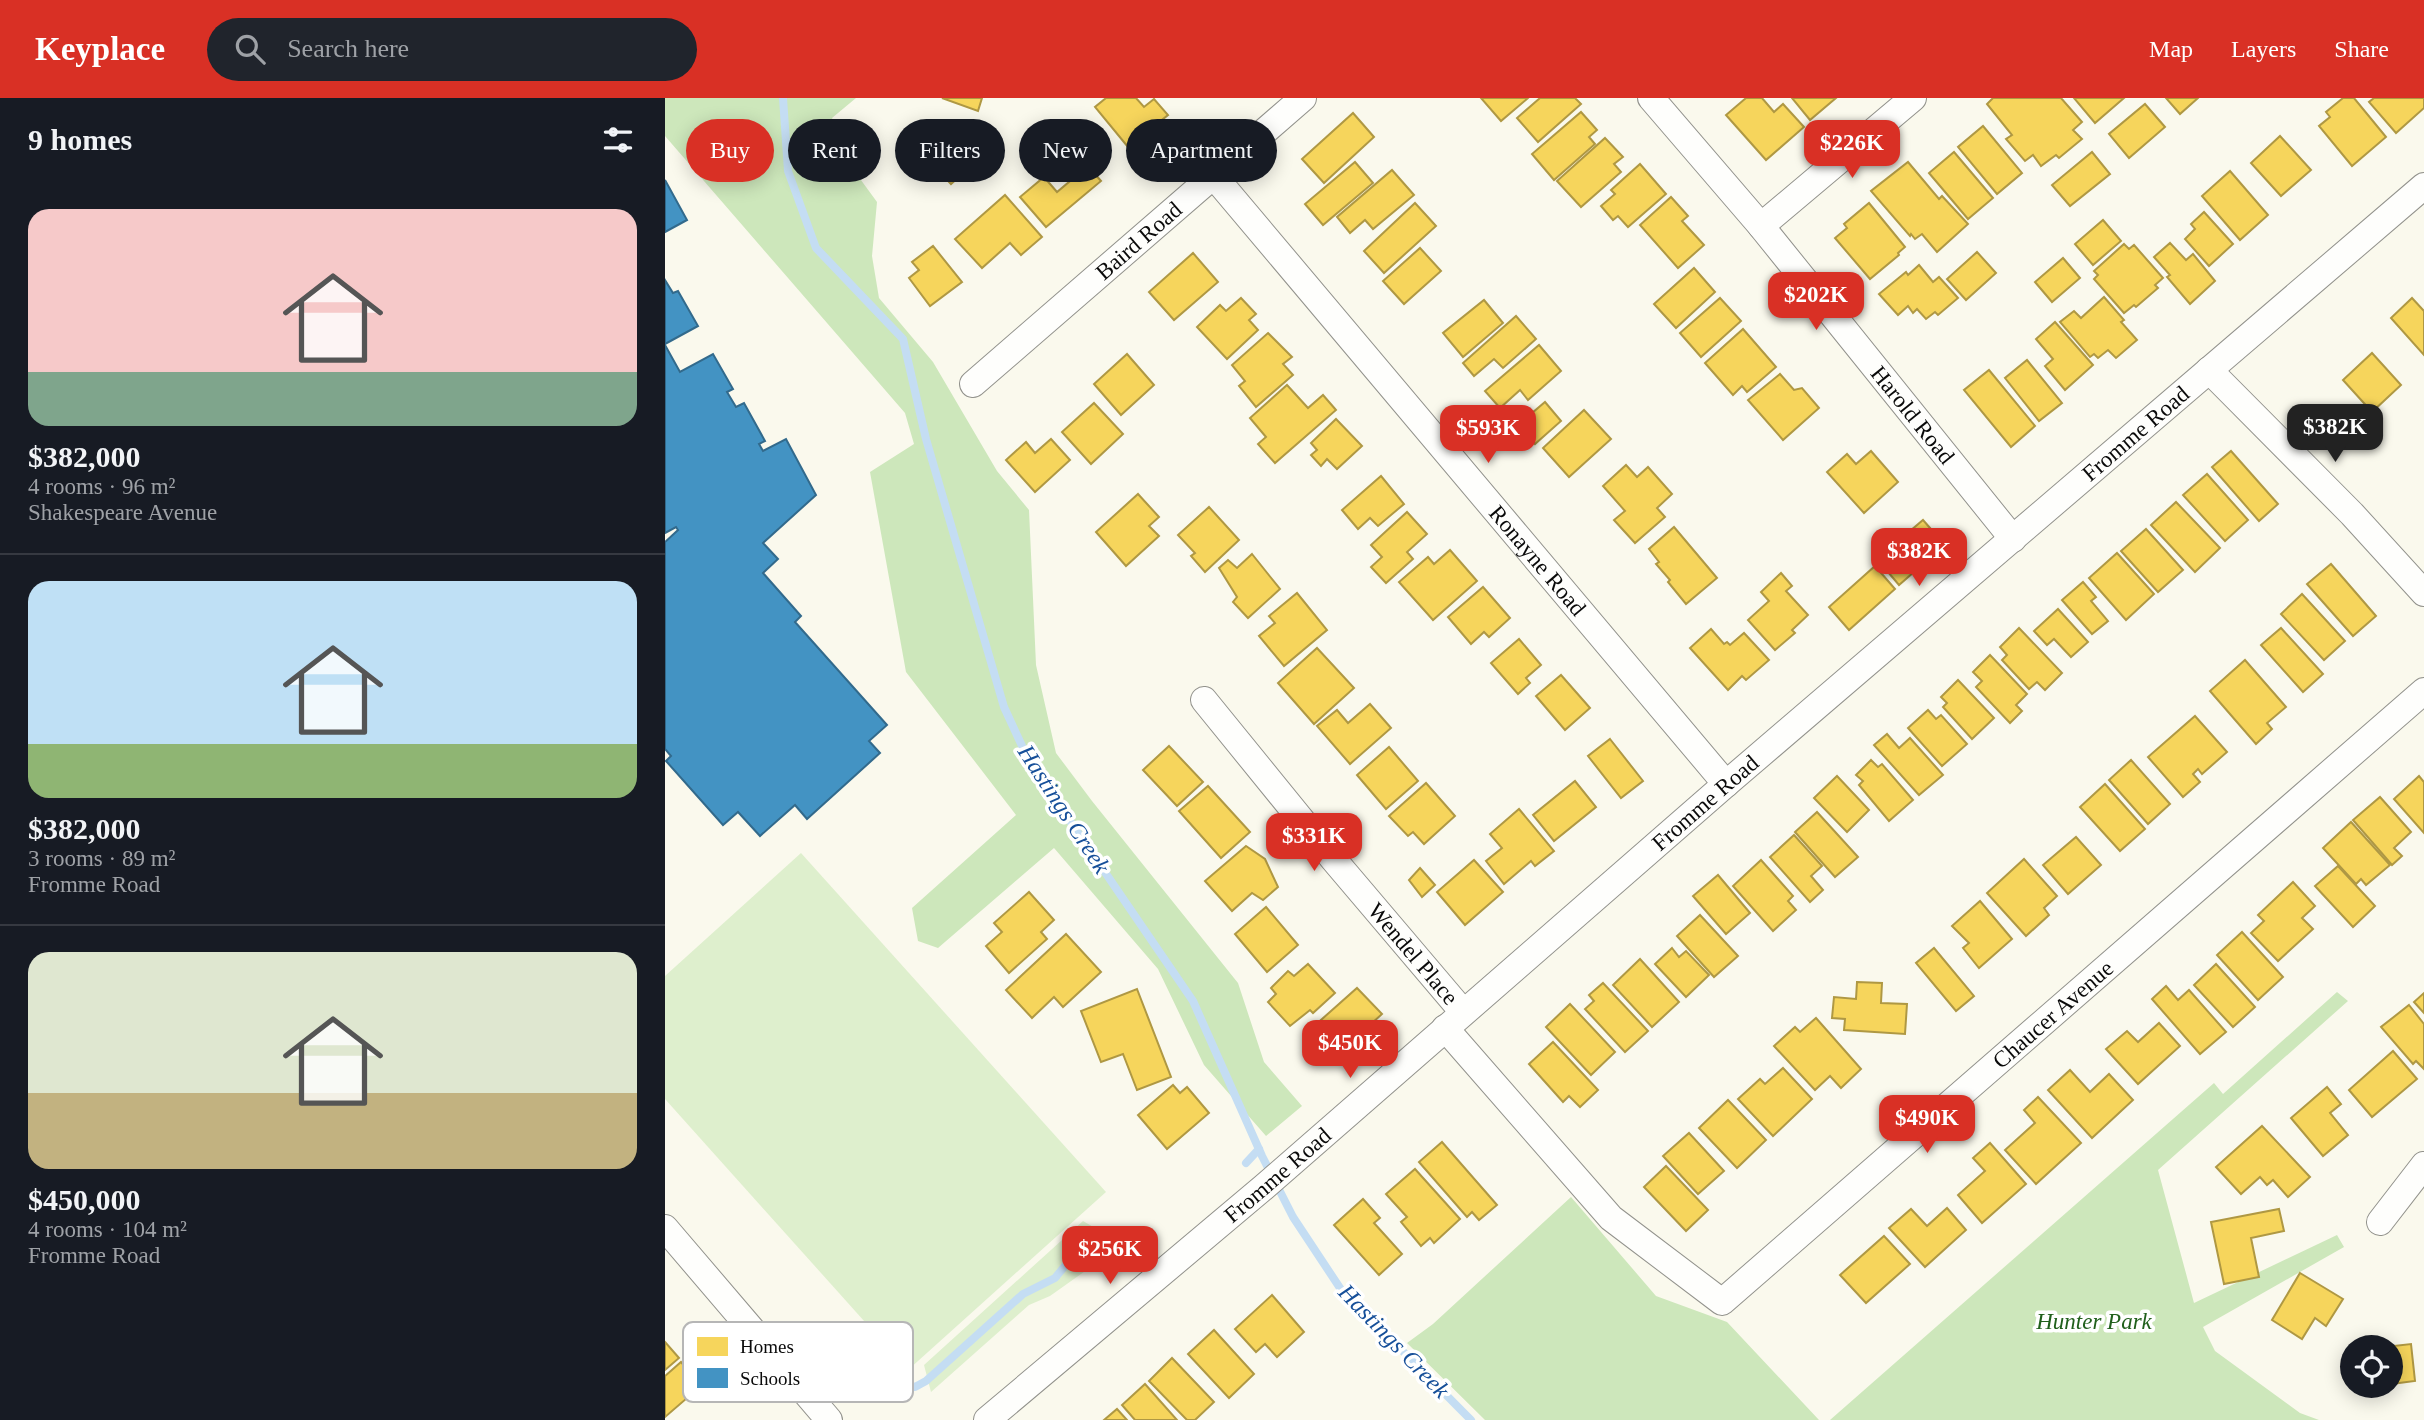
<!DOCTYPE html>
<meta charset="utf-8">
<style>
:root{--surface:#171b24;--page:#20242c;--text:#f1f3f6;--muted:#9ea1a6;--line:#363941;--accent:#d93025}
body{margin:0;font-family:Georgia,serif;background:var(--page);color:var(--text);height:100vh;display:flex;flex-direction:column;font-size:26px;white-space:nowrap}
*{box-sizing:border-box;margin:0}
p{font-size:23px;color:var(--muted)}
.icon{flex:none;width:38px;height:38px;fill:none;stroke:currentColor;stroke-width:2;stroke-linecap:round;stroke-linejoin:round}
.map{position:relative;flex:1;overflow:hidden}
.side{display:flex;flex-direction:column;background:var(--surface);width:665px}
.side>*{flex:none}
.banner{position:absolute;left:21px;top:21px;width:665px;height:63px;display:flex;gap:14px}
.controls{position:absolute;left:1675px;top:1237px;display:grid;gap:14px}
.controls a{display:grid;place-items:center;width:63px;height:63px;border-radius:50%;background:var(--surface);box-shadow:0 4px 18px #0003;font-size:35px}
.price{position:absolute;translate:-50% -60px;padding:0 16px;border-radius:14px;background:var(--accent);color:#fff;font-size:23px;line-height:46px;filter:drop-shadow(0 2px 4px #0008)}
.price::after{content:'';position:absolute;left:50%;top:42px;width:21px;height:16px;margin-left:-10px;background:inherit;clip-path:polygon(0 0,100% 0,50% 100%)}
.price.current{background:#222;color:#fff}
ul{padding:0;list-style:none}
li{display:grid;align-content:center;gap:14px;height:371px;padding:0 28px}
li+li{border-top:2px solid var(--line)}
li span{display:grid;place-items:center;height:217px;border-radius:21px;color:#555}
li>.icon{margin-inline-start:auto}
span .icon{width:126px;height:126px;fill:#fffc;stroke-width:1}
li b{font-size:30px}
h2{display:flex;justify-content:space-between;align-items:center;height:84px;padding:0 28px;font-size:30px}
.pill{padding:0 24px;border-radius:32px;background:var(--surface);box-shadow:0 4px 18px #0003;font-size:24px;line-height:63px}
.pill.current{background:var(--accent);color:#fff}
header{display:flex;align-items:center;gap:42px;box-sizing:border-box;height:98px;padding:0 35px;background:var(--accent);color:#fff}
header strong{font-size:33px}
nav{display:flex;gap:38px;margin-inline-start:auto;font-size:24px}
.search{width:490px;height:63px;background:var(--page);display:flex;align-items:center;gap:18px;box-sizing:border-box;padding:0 24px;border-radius:38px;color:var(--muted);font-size:26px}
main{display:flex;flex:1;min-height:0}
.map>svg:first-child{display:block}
</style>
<header>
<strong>Keyplace</strong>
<div class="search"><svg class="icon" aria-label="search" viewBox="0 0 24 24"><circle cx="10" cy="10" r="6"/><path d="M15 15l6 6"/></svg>Search here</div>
<nav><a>Map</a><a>Layers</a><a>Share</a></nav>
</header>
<main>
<section class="side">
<h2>9 homes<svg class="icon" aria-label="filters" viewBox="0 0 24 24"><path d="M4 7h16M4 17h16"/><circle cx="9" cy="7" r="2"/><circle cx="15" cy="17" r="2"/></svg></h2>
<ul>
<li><span style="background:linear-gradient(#f6c9c9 75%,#7fa58c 0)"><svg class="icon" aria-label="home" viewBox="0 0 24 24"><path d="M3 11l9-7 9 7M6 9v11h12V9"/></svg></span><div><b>$382,000</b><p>4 rooms · 96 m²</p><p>Shakespeare Avenue</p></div></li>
<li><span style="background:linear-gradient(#bfe0f5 75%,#8fb573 0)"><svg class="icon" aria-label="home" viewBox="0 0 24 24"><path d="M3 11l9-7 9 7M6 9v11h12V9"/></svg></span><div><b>$382,000</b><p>3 rooms · 89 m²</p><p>Fromme Road</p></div></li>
<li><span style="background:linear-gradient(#dfe7d0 65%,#c2b280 0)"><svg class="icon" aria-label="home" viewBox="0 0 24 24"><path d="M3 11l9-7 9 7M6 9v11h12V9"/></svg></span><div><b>$450,000</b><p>4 rooms · 104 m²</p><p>Fromme Road</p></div></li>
</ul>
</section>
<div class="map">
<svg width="1759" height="1322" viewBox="0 0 1759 1322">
<rect width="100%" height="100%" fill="#faf9ed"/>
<g fill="#deefcd">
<polygon points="136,755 441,1094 243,1272 0,1001 0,878"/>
<polygon points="418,1123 437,1134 440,1159 385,1198 364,1207 266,1294 259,1267"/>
</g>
<g fill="#cde7bb">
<polygon points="0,0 191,0 167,20 193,78 212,104 207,158 214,200 268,264 332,373 364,412 371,567 391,655 427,703 573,885 599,964 637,1008 601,1038 539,967 493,871 389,750 273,850 253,843 247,810 351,717 241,574 205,374 249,346 240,315 0,38"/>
<polygon points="1672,894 1683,903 1493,1072 1529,1205 1672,1137 1679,1149 1538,1229 1550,1253 1635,1315 1654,1322 1165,1322 1549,985 1558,996"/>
<polygon points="906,1099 991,1198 1062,1224 1154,1322 820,1322 742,1245 768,1226"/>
</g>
<g fill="#f6d55c" stroke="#af9843" stroke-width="2">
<polygon points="277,0 317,0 313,13"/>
<polygon points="441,0 471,0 479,9 489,1 503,17 463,49 430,9"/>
<polygon points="816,0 863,0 836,23"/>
<polygon points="875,0 910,0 916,6 873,44 852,20"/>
<polygon points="1081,0 1097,0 1109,14 1118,6 1139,29 1101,62 1061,17"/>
<polygon points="1127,0 1171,0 1145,22"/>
<polygon points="1328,0 1396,0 1417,24 1408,32 1417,41 1394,60 1391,57 1376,68 1368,57 1360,63 1341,41 1347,37 1322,6"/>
<polygon points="1409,0 1459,0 1430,25"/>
<polygon points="1501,0 1533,0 1515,16"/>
<polygon points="1678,0 1689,0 1721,39 1687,68 1654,28 1665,19 1661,14"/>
<polygon points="1709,0 1759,0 1759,10 1731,35 1704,4"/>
<polygon points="1480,6 1500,29 1464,60 1444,36"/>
<polygon points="916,14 932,32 924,39 930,46 889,82 867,56"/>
<polygon points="688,15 709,39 659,85 637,61"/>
<polygon points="260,23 288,52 301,40 317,58 286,86 242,39"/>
<polygon points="1318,28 1357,75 1332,96 1293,49"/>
<polygon points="1615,38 1646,72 1616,98 1586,65"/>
<polygon points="940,40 958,59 949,66 956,74 916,109 892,83"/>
<polygon points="1289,54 1328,100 1303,121 1264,75"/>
<polygon points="1427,54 1445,76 1405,108 1387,87"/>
<polygon points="690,64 708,85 658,127 640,106"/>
<polygon points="1243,64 1274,101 1277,98 1303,126 1272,154 1257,136 1250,141 1246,136 1245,138 1206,93"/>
<polygon points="975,66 1001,96 963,129 953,118 948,122 936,108 950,96 946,92"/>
<polygon points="423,68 436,83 381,129 355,99 379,79 392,94"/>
<polygon points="727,72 749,97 708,131 700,122 685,135 672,119"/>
<polygon points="1565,73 1603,117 1575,142 1537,98"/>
<polygon points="340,97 377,139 356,157 345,145 317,170 290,141"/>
<polygon points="1006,99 1023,118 1017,123 1039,147 1013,170 975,127"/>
<polygon points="750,105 771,128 719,175 699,153"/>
<polygon points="1204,105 1240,149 1233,155 1234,157 1205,181 1170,140 1182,130 1179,126"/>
<polygon points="1539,114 1568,146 1544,168 1520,141 1530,131 1526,126"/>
<polygon points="1438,122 1456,143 1428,167 1410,146"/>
<polygon points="1505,145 1521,162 1528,156 1550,183 1525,206 1502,179 1505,177 1489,159"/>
<polygon points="1459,146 1464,151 1469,147 1498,180 1490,187 1493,190 1471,209 1469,207 1459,215 1429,181 1433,177 1429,173"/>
<polygon points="268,148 297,184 265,208 244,180 254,172 247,164"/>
<polygon points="755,150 776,173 739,206 718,183"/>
<polygon points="1312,154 1331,175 1301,202 1282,181"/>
<polygon points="528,155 553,184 509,222 484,194"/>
<polygon points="1398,160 1415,180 1387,204 1370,184"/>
<polygon points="1254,167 1268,184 1274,179 1293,200 1273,217 1270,214 1261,221 1252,211 1248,215 1243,208 1233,217 1214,196 1241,174 1243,177"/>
<polygon points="1029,170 1050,194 1011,230 989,206"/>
<polygon points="1439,199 1459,222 1456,224 1472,242 1451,260 1443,252 1433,260 1429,256 1425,259 1395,224 1409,213 1416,220"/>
<polygon points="576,200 591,216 584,222 593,232 562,261 532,229 555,207 561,213"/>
<polygon points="1055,200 1076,223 1036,259 1015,235"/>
<polygon points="1747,200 1759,213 1759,257 1726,220"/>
<polygon points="819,202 838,225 798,259 778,235"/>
<polygon points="851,218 871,241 838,270 829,261 809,278 798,265"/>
<polygon points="1390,224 1428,267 1400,292 1380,268 1388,261 1371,241"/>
<polygon points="1078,231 1111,269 1082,294 1077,288 1068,297 1040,265"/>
<polygon points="603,235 627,259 618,266 628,277 591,309 574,288 580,283 567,267"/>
<polygon points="874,247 896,273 863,302 855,292 835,310 820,293"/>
<polygon points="1707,255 1736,287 1707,314 1678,282"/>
<polygon points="462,256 489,287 456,317 429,286"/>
<polygon points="1362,262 1397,305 1374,323 1340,280"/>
<polygon points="1324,272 1370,328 1346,349 1299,292"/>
<polygon points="1115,276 1129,292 1137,290 1154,310 1118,342 1083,302"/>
<polygon points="622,287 643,310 658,297 671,312 610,365 593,346 601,339 585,320"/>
<polygon points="880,304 896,323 870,346 853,327"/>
<polygon points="429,305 458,336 426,366 397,334"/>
<polygon points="919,312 946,341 904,379 878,350"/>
<polygon points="671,321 697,348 672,371 662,361 656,368 646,357 652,352 646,345"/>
<polygon points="386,341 405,362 370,394 341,362 361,344 370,355"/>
<polygon points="1206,353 1233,384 1199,415 1162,374 1182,356 1191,366"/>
<polygon points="1566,353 1613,406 1594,423 1547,369"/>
<polygon points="961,367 972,379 983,369 1007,396 992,410 1000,419 970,445 949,422 960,413 938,388"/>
<polygon points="1542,376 1583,422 1560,443 1518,397"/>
<polygon points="716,378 739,406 713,428 705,420 693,431 677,412"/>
<polygon points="473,396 494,419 484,428 494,438 461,468 431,434"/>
<polygon points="1511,404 1555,450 1530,474 1486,427"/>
<polygon points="544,409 574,442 540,474 526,458 530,455 513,437"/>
<polygon points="742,414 762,436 742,454 748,461 721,485 706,469 717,459 706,447"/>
<polygon points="1258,422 1280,447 1234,487 1212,461"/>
<polygon points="1009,429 1052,480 1021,506 1003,484 1005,482 991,466 994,464 984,451"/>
<polygon points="1481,431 1518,472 1493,494 1456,453"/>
<polygon points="785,452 812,483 768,522 734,484 763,459 769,466"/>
<polygon points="1452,455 1489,496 1461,522 1424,480"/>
<polygon points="587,456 615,491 583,520 568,504 572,499 554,470 563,462 572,470"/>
<polygon points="1666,466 1711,518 1688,538 1642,486"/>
<polygon points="1210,468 1230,491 1184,532 1164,509"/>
<polygon points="1116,475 1127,488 1121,493 1143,517 1127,532 1130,535 1110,552 1083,522 1104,503 1096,494"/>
<polygon points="1418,484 1431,499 1426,503 1443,523 1427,536 1397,502"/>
<polygon points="818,489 845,520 824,539 819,534 806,546 783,519"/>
<polygon points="632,495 662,532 619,568 594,538 610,525 604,518"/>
<polygon points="1637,496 1680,543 1659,562 1616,516"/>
<polygon points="1393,511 1423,544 1406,559 1389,541 1382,547 1369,533"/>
<polygon points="1354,530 1397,575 1380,592 1372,584 1364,591 1337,562 1342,557 1335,549"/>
<polygon points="1616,530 1658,576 1638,594 1596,547"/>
<polygon points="1046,531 1059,546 1062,544 1065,547 1079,535 1104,562 1081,582 1077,578 1063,592 1025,550"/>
<polygon points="854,541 876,567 861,580 865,585 853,596 826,565"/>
<polygon points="652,550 689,590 649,626 613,585"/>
<polygon points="1325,557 1362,596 1351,607 1357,613 1345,625 1311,589 1317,583 1308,574"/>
<polygon points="1580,562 1621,609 1602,625 1607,631 1591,646 1545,593"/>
<polygon points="896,577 925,610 900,632 871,598"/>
<polygon points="1293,582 1329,620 1307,641 1278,609 1282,605 1276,599"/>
<polygon points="705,606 726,630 685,666 652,628 672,612 683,625"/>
<polygon points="1263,612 1271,621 1276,617 1302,646 1277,668 1243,630"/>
<polygon points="1530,618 1562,654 1537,676 1533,671 1528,676 1535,684 1518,699 1483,659"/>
<polygon points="1222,636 1234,650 1245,640 1278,677 1254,697 1209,647"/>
<polygon points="945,641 978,683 956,700 923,658"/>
<polygon points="504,648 538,684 512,708 478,672"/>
<polygon points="724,649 753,683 721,711 692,677"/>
<polygon points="1206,662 1213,669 1217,666 1248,702 1224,723 1194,687 1198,683 1191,677"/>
<polygon points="1466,662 1505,706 1483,726 1444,682"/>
<polygon points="1172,678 1204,712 1182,734 1149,700"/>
<polygon points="1754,678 1759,684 1759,735 1729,701"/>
<polygon points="910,683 931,709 889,743 868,717"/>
<polygon points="761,685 790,718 759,746 748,734 743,738 724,718"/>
<polygon points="1440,686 1480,731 1455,753 1415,709"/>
<polygon points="543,688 585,734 556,760 514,713"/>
<polygon points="1715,699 1746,734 1729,750 1737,758 1727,767 1688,722"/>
<polygon points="854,711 889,753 870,768 866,763 839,786 821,763 837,750 825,736"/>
<polygon points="1152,714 1193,759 1170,779 1130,734"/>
<polygon points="1686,724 1725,767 1701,787 1696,781 1691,786 1658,750"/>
<polygon points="1129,737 1157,768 1146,778 1158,792 1145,804 1105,759"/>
<polygon points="1411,739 1436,767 1403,796 1378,767"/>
<polygon points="581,748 600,761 613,789 598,802 587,795 567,813 540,783"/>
<polygon points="1359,761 1392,798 1379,810 1384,817 1361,838 1322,795"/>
<polygon points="809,762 838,794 800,827 772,794"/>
<polygon points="1096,762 1128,798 1123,803 1131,812 1108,833 1068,788"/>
<polygon points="1673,768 1710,808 1688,829 1650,788"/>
<polygon points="755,770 770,787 757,799 744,782"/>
<polygon points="1053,777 1085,815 1061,836 1028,798"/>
<polygon points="1628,784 1650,808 1637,820 1648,831 1613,863 1586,835 1599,823 1593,817"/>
<polygon points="364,794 389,822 376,834 382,841 344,875 321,848 337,834 329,825"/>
<polygon points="1315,803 1347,841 1314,870 1298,850 1304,845 1287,828"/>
<polygon points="601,809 633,847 602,874 570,836"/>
<polygon points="1035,817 1073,858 1049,879 1012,838"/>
<polygon points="1577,834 1618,879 1593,902 1552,857"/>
<polygon points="401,836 436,874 398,909 389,899 367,920 341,892"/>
<polygon points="1007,850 1014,859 1021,853 1044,877 1021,899 990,866"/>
<polygon points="1269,850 1309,898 1291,913 1251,865"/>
<polygon points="975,861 1014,904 987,929 948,887"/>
<polygon points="643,866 670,895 648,915 645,912 625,928 603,904 611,896 606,890 623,873 629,878"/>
<polygon points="1551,866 1590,909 1568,929 1529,887"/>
<polygon points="1192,884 1217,885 1216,905 1242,906 1240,936 1179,932 1180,921 1167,920 1169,899 1191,901"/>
<polygon points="938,885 983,933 960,954 920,911 929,903 924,897"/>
<polygon points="1501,888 1513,902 1524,892 1561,934 1535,956 1487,901"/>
<polygon points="692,890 717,916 673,956 648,929"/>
<polygon points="472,891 506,979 472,992 458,956 436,964 416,913"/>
<polygon points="1759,895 1759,915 1749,904"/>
<polygon points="905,906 950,954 926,977 881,929"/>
<polygon points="1744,907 1759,926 1759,971 1751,963 1748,966 1716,929"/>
<polygon points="1151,920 1196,971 1176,990 1165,978 1150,992 1109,948 1130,929 1135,934"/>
<polygon points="1494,925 1515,948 1473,986 1441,951 1462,933 1473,944"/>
<polygon points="888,944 933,992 915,1009 904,998 898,1004 864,966"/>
<polygon points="1728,953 1752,981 1707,1019 1684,992"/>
<polygon points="1118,970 1147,1001 1108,1038 1073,1001 1095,981 1100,986"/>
<polygon points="1405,972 1425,994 1444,976 1468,1002 1427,1040 1383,992"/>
<polygon points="508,987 515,995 522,989 544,1015 502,1051 473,1017"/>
<polygon points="1662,989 1676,1006 1665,1015 1683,1037 1658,1058 1626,1020"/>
<polygon points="1373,999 1416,1045 1371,1086 1340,1052 1370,1025 1359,1012"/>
<polygon points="1063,1002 1101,1042 1072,1070 1034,1030"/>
<polygon points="1597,1028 1645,1079 1623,1099 1608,1082 1602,1087 1595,1079 1576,1096 1551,1069"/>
<polygon points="1024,1035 1059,1073 1033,1096 998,1058"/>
<polygon points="777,1044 832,1107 814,1122 807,1114 802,1119 754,1064"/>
<polygon points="1325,1045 1361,1086 1317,1125 1293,1097 1320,1073 1308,1060"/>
<polygon points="1001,1068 1043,1112 1021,1133 979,1089"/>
<polygon points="750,1071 795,1121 769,1145 765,1140 756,1148 736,1124 742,1119 721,1096"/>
<polygon points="698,1101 715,1120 709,1125 737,1156 714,1177 669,1127"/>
<polygon points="1282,1110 1301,1132 1260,1169 1224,1130 1246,1111 1262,1128"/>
<polygon points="1614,1111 1619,1133 1586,1140 1594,1179 1559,1186 1546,1124"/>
<polygon points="1219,1138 1245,1166 1201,1205 1175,1177"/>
<polygon points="1635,1175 1678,1201 1661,1228 1650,1220 1637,1241 1607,1222"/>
<polygon points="607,1197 639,1234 612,1259 600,1246 591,1254 570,1231"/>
<polygon points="549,1232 589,1276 564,1300 523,1256"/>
<polygon points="0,1244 14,1260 0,1272"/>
<polygon points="1746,1246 1750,1283 1726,1286 1726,1250 1711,1250"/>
<polygon points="507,1260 549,1304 530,1322 522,1322 484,1283"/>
<polygon points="16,1264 36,1288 0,1319 0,1278"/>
<polygon points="480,1286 512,1322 470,1322 457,1307"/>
<polygon points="452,1311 462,1322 439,1322"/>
</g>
<g fill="#4393c3" stroke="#326a8c" stroke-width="2">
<polygon points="0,82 22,122 0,134"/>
<polygon points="0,182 8,195 13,193 33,228 0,246"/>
<polygon points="0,247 15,274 48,256 68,291 62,294 71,309 79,305 100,343 94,346 98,353 121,341 151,397 98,445 113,461 98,475 136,518 130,524 222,627 204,643 215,655 142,721 130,707 95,738 73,714 58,727 1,663 6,658 0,651 0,444 13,432 11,429 0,435"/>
</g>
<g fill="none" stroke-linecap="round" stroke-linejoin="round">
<g stroke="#c4ddf3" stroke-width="8">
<polyline points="118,0 123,73 151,150 238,241 261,341 339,609 364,663 528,903 597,1058 628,1119 675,1190 806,1322"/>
<polyline points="581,1065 594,1051"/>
<polyline points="231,1286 250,1289 261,1283 358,1196 390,1180 404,1163 416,1153 435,1146 463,1144"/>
</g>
<g stroke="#92928c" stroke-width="28">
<g id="street">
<path id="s1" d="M986,0L1096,128L1348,441"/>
<path id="s2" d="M548,77L1061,686"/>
<polyline points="1096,128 1248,0"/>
<polyline points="1544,272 1687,416 1759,495"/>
<path id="s3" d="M308,286L638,0"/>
<path id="s4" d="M539,602L669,762L798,914"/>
<path id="s5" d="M780,930L946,1120L1057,1204L1759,593"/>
<polyline points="1715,1124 1759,1067"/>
<polyline points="0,1130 164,1322"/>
<path id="s6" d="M322,1322L599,1089L1061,686L1759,88"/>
</g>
</g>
<use href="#street" stroke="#fefefc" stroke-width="26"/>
</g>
<g text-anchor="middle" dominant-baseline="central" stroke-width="7" stroke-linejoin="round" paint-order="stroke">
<g font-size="23" fill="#0a0a0a" stroke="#fff">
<text stroke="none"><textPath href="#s3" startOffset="219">Baird Road</textPath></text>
<text stroke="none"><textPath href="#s1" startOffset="411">Harold Road</textPath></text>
<text stroke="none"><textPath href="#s6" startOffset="1514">Fromme Road</textPath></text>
<text stroke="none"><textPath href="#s2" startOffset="504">Ronayne Road</textPath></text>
<text stroke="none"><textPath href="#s6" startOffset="947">Fromme Road</textPath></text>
<text stroke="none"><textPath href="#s4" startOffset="329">Wendel Place</textPath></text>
<text stroke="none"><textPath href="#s5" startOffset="830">Chaucer Avenue</textPath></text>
<text stroke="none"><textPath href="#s6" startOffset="380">Fromme Road</textPath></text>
</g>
<g font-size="23" font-style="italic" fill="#21601c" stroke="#fff">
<text x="1429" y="1223">Hunter Park</text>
</g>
<g font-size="24" font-style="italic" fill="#164f99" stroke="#fff">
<text transform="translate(399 711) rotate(57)">Hastings Creek</text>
<text transform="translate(729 1243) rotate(46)">Hastings Creek</text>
</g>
</g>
<rect x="18" y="1224" width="230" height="80" rx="10" fill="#fff" stroke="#b6b6b6" stroke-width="2"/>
<rect x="32" y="1239" width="31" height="19" fill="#f6d55c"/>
<rect x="32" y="1270" width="31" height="20" fill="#4393c3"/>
<g font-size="19" fill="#0a0a0a">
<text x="75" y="1255">Homes</text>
<text x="75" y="1287">Schools</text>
</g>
</svg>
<div class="controls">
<a><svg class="icon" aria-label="locate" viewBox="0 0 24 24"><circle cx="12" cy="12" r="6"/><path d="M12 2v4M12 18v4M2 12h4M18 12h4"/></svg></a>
</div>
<b class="price" style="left:1187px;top:82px">$226K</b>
<b class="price" style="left:1151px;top:234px">$202K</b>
<b class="price current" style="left:1670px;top:366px">$382K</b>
<b class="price" style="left:823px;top:367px">$593K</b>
<b class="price" style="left:1254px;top:490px">$382K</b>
<b class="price" style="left:649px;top:775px">$331K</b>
<b class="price" style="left:685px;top:982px">$450K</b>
<b class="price" style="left:1262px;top:1057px">$490K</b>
<b class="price" style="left:445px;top:1188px">$256K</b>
<div class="banner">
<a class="pill current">Buy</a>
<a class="pill">Rent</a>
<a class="pill">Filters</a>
<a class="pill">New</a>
<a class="pill">Apartment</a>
</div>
</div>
</main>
